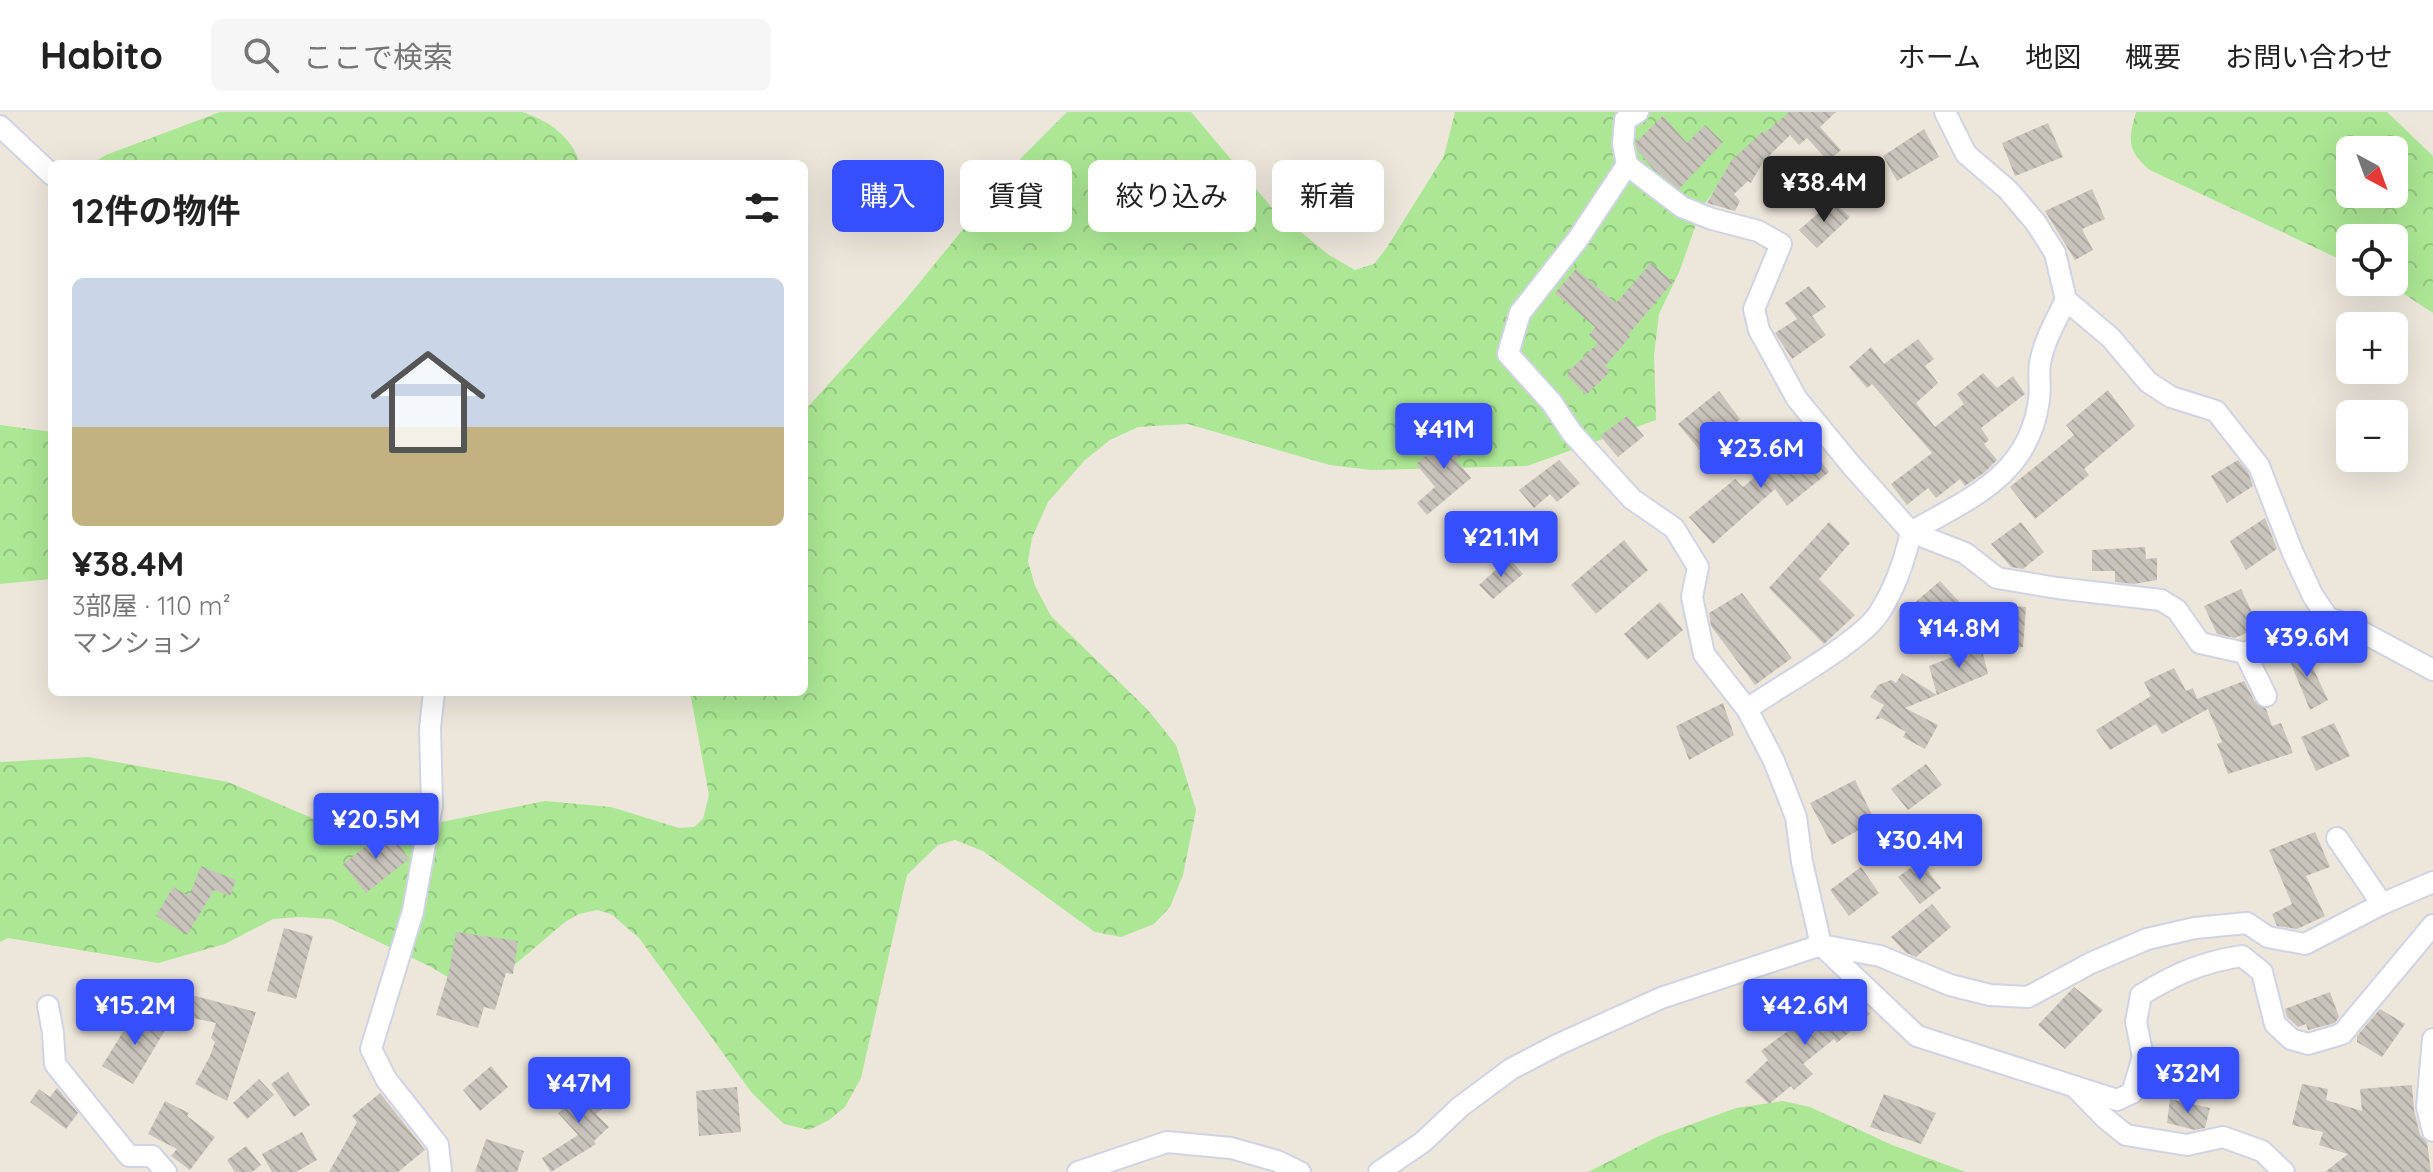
<!DOCTYPE html>
<html lang="ja">
<meta charset="utf-8">
<style>
:root{--surface:#fff;--page:#f6f6f6;--text:#222;--muted:#767676;--line:#e0e0e0;--accent:#364fff}
body{margin:0;font-family:Quicksand,"Noto Sans JP",sans-serif;background:var(--page);color:var(--text);height:100vh;display:flex;flex-direction:column;font-size:30px;white-space:nowrap}
*{box-sizing:border-box;margin:0}
p{font-size:26px;color:var(--muted)}
.icon{flex:none;width:44px;height:44px;fill:none;stroke:currentColor;stroke-width:2;stroke-linecap:round;stroke-linejoin:round}
.map{position:relative;flex:1;overflow:hidden}
.drawer{position:absolute;left:48px;top:48px;width:760px;height:536px;display:flex;flex-direction:column;background:var(--surface);border-radius:12px;box-shadow:0 8px 32px #0002}
.drawer>*{flex:none}
.hud{position:absolute;left:832px;top:48px;width:760px;height:72px;display:flex;gap:16px}
.needle{width:52px;rotate:139deg}
.fabs{position:absolute;left:2336px;top:24px;display:grid;gap:16px}
.fabs a{display:grid;place-items:center;width:72px;height:72px;border-radius:12px;background:var(--surface);box-shadow:0 8px 32px #0002;font-size:40px}
.price{position:absolute;translate:-50% -68px;padding:0 18px;border-radius:8px;background:var(--accent);color:#fff;font-size:26px;line-height:52px;filter:drop-shadow(0 2px 4px #0008)}
.price::after{content:'';position:absolute;left:50%;top:48px;width:24px;height:18px;margin-left:-12px;background:inherit;clip-path:polygon(0 0,100% 0,50% 100%)}
.price.on{background:#222;color:#fff}
ul{padding:0;list-style:none}
li{display:grid;align-content:center;gap:16px;height:424px;padding:0 24px}
li span{display:grid;place-items:center;height:248px;border-radius:12px;color:#555}
li>.icon{margin-inline-start:auto}
span .icon{width:144px;height:144px;fill:#fffc;stroke-width:1}
li b{font-size:34px}
h2{display:flex;justify-content:space-between;align-items:center;height:96px;padding:0 24px;font-size:34px}
.chip{padding:0 28px;border-radius:12px;background:var(--surface);box-shadow:0 8px 32px #0002;font-size:28px;line-height:72px}
.chip.on{background:var(--accent);color:#fff}
header{display:flex;align-items:center;gap:48px;box-sizing:border-box;height:112px;padding:0 40px;background:var(--surface);border-bottom:2px solid var(--line)}
header strong{font-size:38px}
nav{display:flex;gap:44px;margin-inline-start:auto;font-size:28px}
.search{width:560px;height:72px;background:var(--page);display:flex;align-items:center;gap:20px;box-sizing:border-box;padding:0 28px;border-radius:12px;color:var(--muted);font-size:30px}
.map>svg:first-child{display:block}
</style>
<header>
<strong>Habito</strong>
<div class="search"><svg class="icon" aria-label="search" viewBox="0 0 24 24"><circle cx="10" cy="10" r="6"/><path d="M15 15l6 6"/></svg>ここで検索</div>
<nav><a>ホーム</a><a>地図</a><a>概要</a><a>お問い合わせ</a></nav>
</header>
<div class="map">
<svg width="2433" height="1060" viewBox="0 0 2433 1060">
<defs>
<pattern id="forest-crowns" width="20" height="18" patternUnits="userSpaceOnUse" patternTransform="scale(2)"><rect width="20" height="18" fill="#abe794"/><path d="M2 6a3 3 0 1 1 6 0M12 15a3 3 0 1 1 6 0" fill="none" stroke="#93c680"/></pattern>
<pattern id="building-back-hatch" width="6" height="6" patternUnits="userSpaceOnUse" patternTransform="scale(2)"><rect width="6" height="6" fill="#c8c3bb"/><path d="M-1 5l2 2M0 0l6 6M5-1l2 2" fill="none" stroke="#aca8a1"/></pattern>
</defs>
<rect width="100%" height="100%" fill="#ede6db"/>
<g fill="url(#forest-crowns)" fill-rule="evenodd">
<path d="M220,0H522C548,8 572,25 580,52H91L106,43Z"/>
<polygon points="1067,0 1191,0 1273,97 1329,143 1355,158 1374,152 1386,137 1444,44 1455,0 1794,0 1746,36 1702,95 1680,158 1659,202 1654,243 1656,308 1527,354 1371,358 1330,353 1188,312 1138,315 1110,328 1085,348 1048,390 1032,426 1028,449 1035,474 1051,504 1148,598 1176,633 1196,698 1183,763 1170,795 1154,812 1121,825 1095,820 983,739 955,728 938,733 907,763 861,966 845,995 829,1008 809,1018 784,1012 752,981 639,826 611,802 597,798 579,802 565,810 512,855 453,868 429,854 331,807 299,805 273,807 225,832 158,851 8,826 0,830 0,650 88,645 228,670 340,718 373,724 545,689 611,695 679,716 694,715 703,707 709,683 690,580 804,580 804,299 906,187 1023,44"/>
<path d="M2136,0H2387L2433,44V201L2386,170H2394V126H2350V152L2150,58C2127,39 2128,28 2136,0ZM2350,38H2394V82H2350Z"/>
<polygon points="0,313 52,320 52,467 0,472"/>
<polygon points="1783,989 1810,995 1892,1033 1966,1060 1588,1060 1659,1024 1736,996"/>
</g>
<g fill="url(#building-back-hatch)">
<polygon points="1789,0 1836,0 1820,15 1841,38 1828,49 1807,26 1799,33 1790,23 1763,50 1751,71 1748,69 1734,82 1740,89 1735,99 1707,91 1731,49 1763,19 1765,21"/>
<polygon points="1663,4 1687,31 1705,13 1723,30 1679,77 1654,58 1637,38 1636,30"/>
<polygon points="2048,11 2063,45 2015,64 2002,31"/>
<polygon points="1924,17 1939,45 1897,69 1883,44"/>
<polygon points="2092,77 2105,107 2082,117 2093,138 2075,148 2045,99"/>
<polygon points="1832,89 1850,105 1817,136 1799,118"/>
<polygon points="1651,151 1673,170 1628,223 1630,225 1605,254 1610,260 1586,283 1566,262 1598,231 1589,223 1595,215 1555,181 1576,157 1616,191"/>
<polygon points="1809,174 1826,195 1812,204 1826,223 1792,247 1775,221 1797,207 1785,191"/>
<polygon points="1918,227 1934,247 1925,254 1938,271 1916,291 1935,315 1964,292 1957,282 1983,261 1997,276 2013,264 2025,282 1981,316 1989,328 1984,332 1997,348 1985,360 1965,374 1960,367 1936,386 1928,376 1907,393 1891,372 1932,341 1872,272 1867,276 1849,255 1871,235 1884,252"/>
<polygon points="2108,278 2135,314 2084,357 2089,363 2035,407 2010,375 2074,323 2066,313"/>
<polygon points="1719,279 1740,307 1702,341 1678,312"/>
<polygon points="1627,304 1644,324 1618,345 1600,324"/>
<polygon points="1456,318 1471,335 1456,348 1471,366 1427,403 1417,391 1435,375 1416,352"/>
<polygon points="1803,326 1829,360 1787,394 1775,377 1713,432 1689,405 1735,367 1743,375"/>
<polygon points="1559,348 1580,371 1557,390 1550,382 1534,396 1519,378"/>
<polygon points="2238,348 2248,360 2253,374 2227,391 2211,364"/>
<polygon points="2265,406 2277,437 2246,458 2230,429"/>
<polygon points="1829,410 1850,431 1819,467 1855,503 1824,532 1769,476"/>
<polygon points="2021,410 2044,440 2023,457 2011,455 1991,432"/>
<polygon points="1624,428 1648,458 1596,502 1571,473"/>
<polygon points="2145,435 2146,447 2157,446 2157,468 2134,472 2115,470 2115,459 2092,459 2092,438"/>
<polygon points="1509,446 1523,462 1493,487 1479,473"/>
<polygon points="1940,469 1969,500 1931,531 1905,499"/>
<polygon points="2241,477 2259,515 2235,526 2217,522 2204,494"/>
<polygon points="1742,481 1792,546 1755,573 1711,514 1709,501"/>
<polygon points="1660,490 1683,518 1647,548 1624,522"/>
<polygon points="1985,492 2026,495 2023,535 1987,538"/>
<polygon points="1981,534 1988,562 1937,583 1929,554"/>
<polygon points="2304,537 2328,588 2310,598 2287,542"/>
<polygon points="2174,556 2186,579 2193,576 2197,587 2244,569 2255,590 2266,597 2272,614 2281,611 2293,641 2228,662 2217,632 2222,630 2208,597 2162,622 2156,612 2110,638 2096,618 2151,584 2144,570"/>
<polygon points="1902,561 1937,583 1905,596 1938,613 1925,637 1903,625 1906,620 1881,606 1875,608 1884,593 1870,585 1878,573 1891,568 1896,571"/>
<polygon points="1723,591 1734,623 1689,648 1676,614"/>
<polygon points="2334,611 2350,644 2316,659 2301,625"/>
<polygon points="1926,652 1942,673 1908,698 1891,677"/>
<polygon points="1855,668 1875,709 1832,733 1810,691"/>
<polygon points="388,717 409,747 366,781 343,752"/>
<polygon points="2315,720 2330,755 2306,764 2325,804 2297,817 2277,814 2272,802 2292,792 2269,738"/>
<polygon points="1920,749 1941,776 1920,792 1898,765"/>
<polygon points="201,754 236,768 230,784 214,778 187,823 156,804 173,775 189,784"/>
<polygon points="1861,755 1879,781 1849,804 1830,778"/>
<polygon points="1932,792 1951,815 1916,845 1905,840 1891,825"/>
<polygon points="284,816 313,824 296,887 267,879"/>
<polygon points="456,820 518,829 513,862 506,861 495,898 484,895 478,916 436,903 449,860"/>
<polygon points="2074,875 2103,898 2065,937 2038,913"/>
<polygon points="1849,878 1870,902 1837,931 1834,927 1803,952 1813,962 1794,978 1791,974 1769,992 1745,970 1768,948 1761,939 1804,907 1807,911"/>
<polygon points="2330,880 2339,905 2335,911 2308,918 2306,912 2298,915 2287,905 2285,897"/>
<polygon points="184,881 256,900 227,989 195,972 210,944 215,930 211,926 216,911 179,903"/>
<polygon points="137,897 167,915 133,972 102,954"/>
<polygon points="2380,897 2405,912 2382,945 2357,930 2357,924"/>
<polygon points="491,954 508,975 480,999 463,978"/>
<polygon points="288,960 310,993 294,1005 271,972"/>
<polygon points="580,965 607,993 596,1002 609,1015 594,1029 596,1032 551,1060 542,1046 578,1023 558,1001 576,985 568,976"/>
<polygon points="259,967 274,983 247,1007 233,991"/>
<polygon points="2302,972 2328,977 2326,988 2362,999 2360,977 2412,973 2414,998 2420,1023 2427,1030 2431,1060 2325,1060 2348,1042 2319,1033 2323,1020 2292,1013"/>
<polygon points="737,975 741,1020 699,1024 696,979"/>
<polygon points="57,976 78,1001 66,1017 30,990 39,977 50,985"/>
<polygon points="380,981 425,1038 398,1060 329,1060 357,1010 352,1004"/>
<polygon points="1884,982 1936,1001 1921,1032 1870,1015"/>
<polygon points="2170,987 2210,996 2205,1016 2195,1018 2167,1011"/>
<polygon points="165,989 189,1001 187,1004 215,1025 190,1058 171,1044 177,1037 148,1022"/>
<polygon points="302,1020 317,1048 296,1060 272,1060 262,1042"/>
<polygon points="486,1027 524,1039 517,1060 475,1060"/>
<polygon points="246,1034 261,1053 252,1060 235,1060 227,1048"/>
</g>
<g fill="none" stroke-linecap="round" stroke-linejoin="round">
<g stroke="#d0d3e4" stroke-width="24">
<g id="street">
<polyline points="1638,0 1625,8 1623,32 1627,53 1682,95 1712,107 1758,119 1781,132 1754,197 1759,218 1797,287 1852,354 1911,420 1965,441 1997,466 2057,476 2161,488 2177,498 2200,531 2245,541 2328,506"/>
<polyline points="1945,0 1966,42 2008,78 2036,111 2055,141 2066,188 2111,226 2148,270 2171,285 2216,299 2259,354 2292,439 2313,484 2328,506 2349,513 2433,558"/>
<polyline points="0,14 52,63"/>
<polyline points="1627,53 1578,127 1520,201 1508,242 1552,291 1572,321 1632,387 1674,416 1698,455 1692,485 1704,542 1747,597 1774,649 1796,705 1802,750 1821,833 1880,844 1950,873 1990,883 2028,885 2091,851 2147,827 2195,816 2247,811 2268,825 2305,832 2382,792 2433,770"/>
<polyline points="2245,541 2266,584"/>
<polyline points="434,580 430,616 432,694 413,799 371,937 386,967 438,1033 441,1060"/>
<path d="M1747,597C1778,575 1861,530 1879,501C1894,478 1905,447 1911,420C1970,386 2029,364 2039,288C2041,276 2038,263 2040,251C2044,229 2056,208 2066,188"/>
<polyline points="2337,726 2382,792"/>
<polyline points="48,894 53,921 55,952 129,1044 152,1044"/>
<polyline points="2433,927 2427,995 2433,1019"/>
<polyline points="2075,975 2105,1006 2126,1023 2187,1033 2223,1025 2262,1039 2284,1060"/>
<polyline points="152,1044 166,1060"/>
<polyline points="1078,1060 1167,1030 1231,1036 1277,1049 1300,1060"/>
<path d="M1379,1060L1423,1030L1460,995L1511,957L1557,933L1661,886L1821,833L1917,924L2117,988L2132,981L2143,945L2136,910L2141,883C2175,862 2202,850 2242,844L2262,860L2275,912L2291,927L2308,932L2342,922L2433,813"/>
</g>
</g>
<use href="#street" stroke="#fff" stroke-width="20"/>
</g>
</svg>
<div class="fabs">
<a><svg class="needle" viewBox="-14 -14 28 28"><path d="M0-13l5 13h-10z" fill="#e53935"/><path d="M0 13l5-13h-10z" fill="#767676"/></svg></a>
<a><svg class="icon" aria-label="locate" viewBox="0 0 24 24"><circle cx="12" cy="12" r="6"/><path d="M12 2v4M12 18v4M2 12h4M18 12h4"/></svg></a>
<a>+</a>
<a>−</a>
</div>
<b class="price on" style="left:1824px;top:112px">¥38.4M</b>
<b class="price" style="left:1444px;top:359px">¥41M</b>
<b class="price" style="left:1761px;top:378px">¥23.6M</b>
<b class="price" style="left:1501px;top:467px">¥21.1M</b>
<b class="price" style="left:1959px;top:558px">¥14.8M</b>
<b class="price" style="left:2307px;top:567px">¥39.6M</b>
<b class="price" style="left:376px;top:749px">¥20.5M</b>
<b class="price" style="left:1920px;top:770px">¥30.4M</b>
<b class="price" style="left:135px;top:935px">¥15.2M</b>
<b class="price" style="left:1805px;top:935px">¥42.6M</b>
<b class="price" style="left:2188px;top:1003px">¥32M</b>
<b class="price" style="left:579px;top:1013px">¥47M</b>
<div class="hud">
<a class="chip on">購入</a>
<a class="chip">賃貸</a>
<a class="chip">絞り込み</a>
<a class="chip">新着</a>
</div>
<section class="drawer">
<h2>12件の物件<svg class="icon" aria-label="filters" viewBox="0 0 24 24"><path d="M4 7h16M4 17h16"/><circle cx="9" cy="7" r="2"/><circle cx="15" cy="17" r="2"/></svg></h2>
<ul>
<li><span style="background:linear-gradient(#c9d6e8 60%,#c2b280 0)"><svg class="icon" aria-label="home" viewBox="0 0 24 24"><path d="M3 11l9-7 9 7M6 9v11h12V9"/></svg></span><div><b>¥38.4M</b><p>3部屋 · 110 m²</p><p>マンション</p></div></li>
</ul>
</section>
</div>
